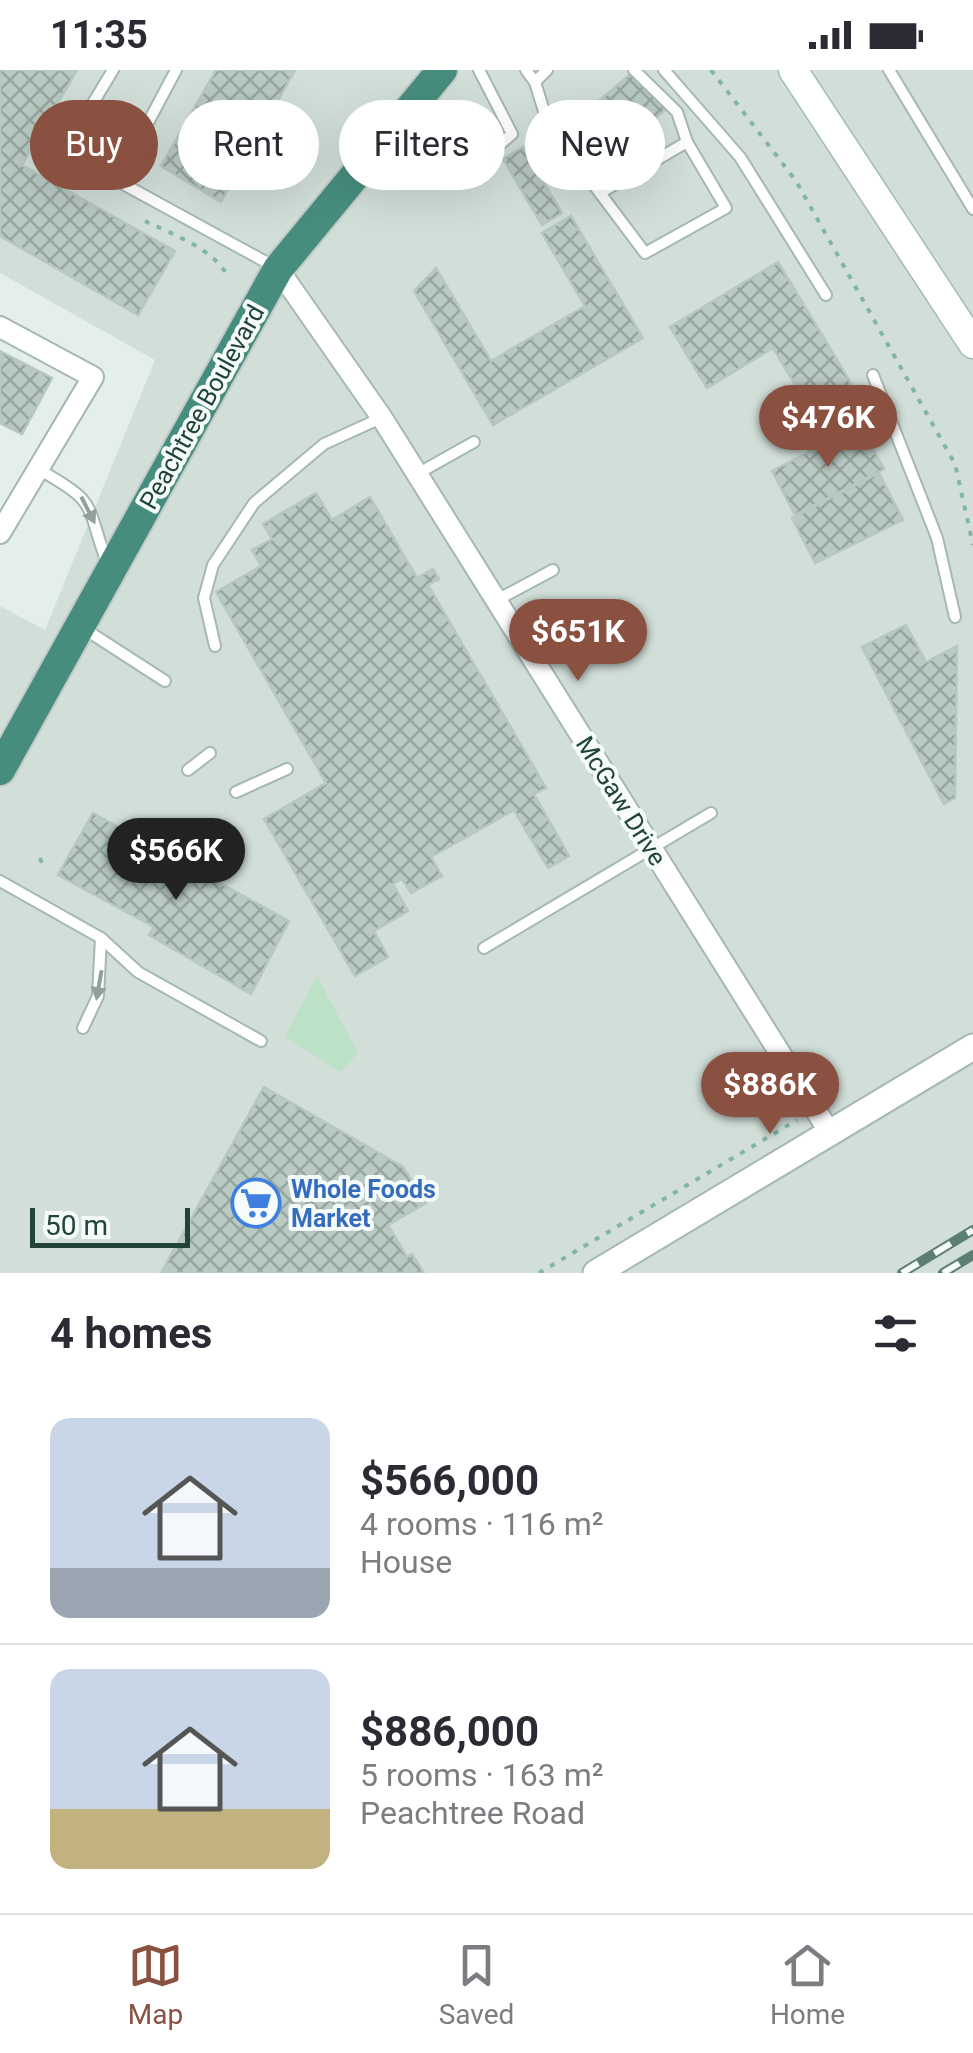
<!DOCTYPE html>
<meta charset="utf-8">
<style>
:root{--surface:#fff;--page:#f7f7f7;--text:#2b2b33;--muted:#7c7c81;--line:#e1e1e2;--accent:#8a5141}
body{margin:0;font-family:Roboto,sans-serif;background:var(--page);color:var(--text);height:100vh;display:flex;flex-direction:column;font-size:38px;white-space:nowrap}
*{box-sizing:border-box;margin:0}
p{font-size:32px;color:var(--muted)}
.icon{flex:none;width:55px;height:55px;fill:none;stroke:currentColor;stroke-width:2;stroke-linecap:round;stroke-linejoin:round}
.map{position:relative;height:1203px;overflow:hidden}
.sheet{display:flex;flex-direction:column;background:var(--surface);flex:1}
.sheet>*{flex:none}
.banner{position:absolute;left:30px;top:30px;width:915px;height:90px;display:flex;gap:20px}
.scale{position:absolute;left:30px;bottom:25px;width:160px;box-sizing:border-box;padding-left:10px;border:5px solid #21433a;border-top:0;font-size:28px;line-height:35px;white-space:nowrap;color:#21433a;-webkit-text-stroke:8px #f5fbf8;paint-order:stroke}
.price{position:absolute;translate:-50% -85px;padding:0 22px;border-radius:35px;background:var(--accent);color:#fff;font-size:32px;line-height:65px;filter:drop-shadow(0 2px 5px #0008)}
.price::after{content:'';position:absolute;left:50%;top:60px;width:30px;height:22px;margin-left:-15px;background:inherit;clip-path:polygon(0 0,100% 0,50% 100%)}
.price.current{background:#222;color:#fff}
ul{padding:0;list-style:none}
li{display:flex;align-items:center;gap:30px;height:250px;padding:0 50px}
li+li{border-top:2px solid var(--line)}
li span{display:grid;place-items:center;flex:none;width:280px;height:200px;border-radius:20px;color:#555}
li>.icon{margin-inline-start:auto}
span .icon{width:120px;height:120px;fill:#fffc;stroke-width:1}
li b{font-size:42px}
h2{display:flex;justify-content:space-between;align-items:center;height:120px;padding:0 50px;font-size:42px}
.chip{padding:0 35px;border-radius:45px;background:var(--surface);box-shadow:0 10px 40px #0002;font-size:35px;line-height:90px}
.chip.current{background:var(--accent);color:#fff}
.status{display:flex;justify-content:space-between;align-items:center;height:70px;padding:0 50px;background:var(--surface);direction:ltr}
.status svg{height:28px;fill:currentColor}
.menu{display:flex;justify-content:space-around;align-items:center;height:140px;border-top:2px solid var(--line);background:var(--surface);font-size:28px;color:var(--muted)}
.menu a{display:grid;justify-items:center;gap:5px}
.menu .current{color:var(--accent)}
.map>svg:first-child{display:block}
</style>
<div class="status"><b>11:35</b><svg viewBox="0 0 49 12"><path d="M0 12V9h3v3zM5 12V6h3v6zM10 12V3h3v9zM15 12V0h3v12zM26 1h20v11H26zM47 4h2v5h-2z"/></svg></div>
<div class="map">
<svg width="973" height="1203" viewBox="0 0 973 1203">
<defs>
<pattern id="building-cross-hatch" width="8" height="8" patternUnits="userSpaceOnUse" patternTransform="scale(2.5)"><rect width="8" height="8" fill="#b9cac3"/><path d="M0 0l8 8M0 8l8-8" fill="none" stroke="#96a69f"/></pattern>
</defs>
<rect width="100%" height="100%" fill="#e4efea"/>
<polygon fill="#d2dfd9" points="0,0 973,0 973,1203 0,1203 0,536 45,560 155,290 0,203"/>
<polygon fill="#bbe2c6" points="317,906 358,983 340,1002 285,966"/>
<g fill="url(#building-cross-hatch)" stroke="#b6c9c1" stroke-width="2.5">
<polygon points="0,0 77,0 22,95 175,181 138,245 0,166"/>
<polygon points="216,0 295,0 221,132 161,96"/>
<polygon points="634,1 666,39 591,103 559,65"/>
<polygon points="523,77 562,143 542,155 503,89"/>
<polygon points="571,146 643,268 493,355 414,221 436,198 491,291 585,236 542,163"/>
<polygon points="778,192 863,333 822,359 773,278 707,318 670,257"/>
<polygon points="0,281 52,308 22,364 0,353"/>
<polygon points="860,355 884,399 795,445 772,401"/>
<polygon points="879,403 903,450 815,493 792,448"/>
<polygon points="316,423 332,450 370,427 417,508 433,499 439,509 428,515 546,718 534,724 569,786 548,798 514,740 431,787 442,806 411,823 402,809 393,814 408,841 374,861 388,887 355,906 264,749 326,713 216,522 261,496 252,480 272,469 263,454"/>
<polygon points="906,555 926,592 957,576 955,728 944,734 862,577"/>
<polygon points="93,743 289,851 251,924 149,865 154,857 58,805"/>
<polygon points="264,1017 403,1097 426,1133 388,1155 407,1187 412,1184 424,1203 161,1203"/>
</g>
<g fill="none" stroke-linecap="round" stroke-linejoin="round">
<g stroke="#a6b8b2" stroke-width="14">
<g id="service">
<polyline points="113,0 90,38 77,76 94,98 275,197"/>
<polyline points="526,0 535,12 547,0"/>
<polyline points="664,0 740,87 826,225"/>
<polyline points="889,0 973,139"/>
<polyline points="535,12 547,51 600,123 687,72 677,42 634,0"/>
<polyline points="403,49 463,106 512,64 479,0"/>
<polyline points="116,113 176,0"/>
<polyline points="600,123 645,183 726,138 687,72"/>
<polyline points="873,305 937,468 955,547"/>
<path d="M38,399C99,433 85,432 107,493"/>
<polyline points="417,404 474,372"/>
<polyline points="497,530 553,500"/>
<polyline points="83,558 165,611"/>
<polyline points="215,576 204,528 213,495 254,433 324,374 381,348"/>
<polyline points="188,700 210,683"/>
<polyline points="236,722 287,699"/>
<polyline points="0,811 101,868 138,902 261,971"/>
<polyline points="484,878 711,743"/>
<polyline points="83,958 98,926 101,868"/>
</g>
</g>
<g stroke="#a6b8b2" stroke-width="24">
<g id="minor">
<polyline points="278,199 382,348 830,1063"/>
<polyline points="0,257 93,307 0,463"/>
</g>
</g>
<g stroke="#a6b8b2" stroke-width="29">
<polyline id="tertiary" points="596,1203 973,977"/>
</g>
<g stroke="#a1bcb3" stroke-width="31">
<polyline id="secondary" points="793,0 973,274"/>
</g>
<g stroke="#c1cac8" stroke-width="34">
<polyline id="trunk" points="0,700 278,199 442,0"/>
</g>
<g stroke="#81b5a6" stroke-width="4" stroke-dasharray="5 8" stroke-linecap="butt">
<polyline points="711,0 796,111 955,394 973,475"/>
<path d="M145,151C174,165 212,178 228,206"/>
<polyline points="40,788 44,799"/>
<polyline points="539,1203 797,1050"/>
</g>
<use href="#service" stroke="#fff" stroke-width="10"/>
<use href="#minor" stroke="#fff" stroke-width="20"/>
<use href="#tertiary" stroke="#fff" stroke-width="25"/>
<use href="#secondary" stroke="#fff" stroke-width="28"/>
<use href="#trunk" stroke="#478d7e" stroke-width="30"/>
<g stroke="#5c7e75" stroke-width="10">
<g id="rail">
<polyline points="902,1203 973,1160"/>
<polyline points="943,1203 973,1185"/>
</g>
</g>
<use href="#rail" stroke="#f5fbf8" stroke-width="6" stroke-dasharray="19" stroke-linecap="butt"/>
</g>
<defs><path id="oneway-solid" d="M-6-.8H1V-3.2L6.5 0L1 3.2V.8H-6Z" transform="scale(2.5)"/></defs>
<g fill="#90a19c">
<use href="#oneway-solid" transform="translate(88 440) rotate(63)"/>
<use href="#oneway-solid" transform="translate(99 915) rotate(100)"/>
</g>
<defs>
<g id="supermarket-ring" transform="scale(2.5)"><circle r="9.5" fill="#f5fbf8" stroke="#3f7fe0" stroke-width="1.5"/><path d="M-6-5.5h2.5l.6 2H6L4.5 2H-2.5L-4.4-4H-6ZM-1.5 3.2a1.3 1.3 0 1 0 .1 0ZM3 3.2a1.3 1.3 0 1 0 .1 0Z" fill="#3f7fe0"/></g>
</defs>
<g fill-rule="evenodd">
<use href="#supermarket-ring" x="256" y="1133"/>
</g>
<g text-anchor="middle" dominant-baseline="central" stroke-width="8" stroke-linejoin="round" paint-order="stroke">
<g font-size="25" fill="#21433a" stroke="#f5fbf8">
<text transform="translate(202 337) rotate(-61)">Peachtree Boulevard</text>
<text transform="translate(621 731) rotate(58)">McGaw Drive</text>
</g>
<g font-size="25" font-weight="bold" fill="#366cbe" stroke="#f5fbf8" text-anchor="start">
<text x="291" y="1119">Whole Foods<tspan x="291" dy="29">Market</tspan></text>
</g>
</g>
</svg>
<div class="scale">50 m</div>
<b class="price" style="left:828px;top:400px">$476K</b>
<b class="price" style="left:578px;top:614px">$651K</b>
<b class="price current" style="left:176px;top:833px">$566K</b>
<b class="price" style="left:770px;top:1067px">$886K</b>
<div class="banner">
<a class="chip current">Buy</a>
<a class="chip">Rent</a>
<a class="chip">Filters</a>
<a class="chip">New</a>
</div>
</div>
<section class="sheet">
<h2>4 homes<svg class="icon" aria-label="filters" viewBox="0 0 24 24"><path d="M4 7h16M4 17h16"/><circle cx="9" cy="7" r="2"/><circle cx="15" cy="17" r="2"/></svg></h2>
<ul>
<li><span style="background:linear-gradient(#c9d6e8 75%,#9aa5b1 0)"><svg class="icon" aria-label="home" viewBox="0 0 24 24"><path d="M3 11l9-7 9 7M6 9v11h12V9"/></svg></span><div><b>$566,000</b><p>4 rooms · 116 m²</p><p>House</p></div></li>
<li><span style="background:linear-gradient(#c9d6e8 70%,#c2b280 0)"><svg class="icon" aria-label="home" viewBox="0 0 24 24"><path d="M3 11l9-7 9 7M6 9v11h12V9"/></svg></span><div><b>$886,000</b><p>5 rooms · 163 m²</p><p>Peachtree Road</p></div></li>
</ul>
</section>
<nav class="menu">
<a class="current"><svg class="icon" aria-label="map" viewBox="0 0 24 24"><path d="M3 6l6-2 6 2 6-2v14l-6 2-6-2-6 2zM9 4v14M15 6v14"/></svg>Map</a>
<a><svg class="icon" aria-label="saved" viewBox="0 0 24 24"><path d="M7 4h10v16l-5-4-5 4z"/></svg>Saved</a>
<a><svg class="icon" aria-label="home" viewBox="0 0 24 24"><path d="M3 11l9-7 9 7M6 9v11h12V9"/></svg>Home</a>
</nav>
